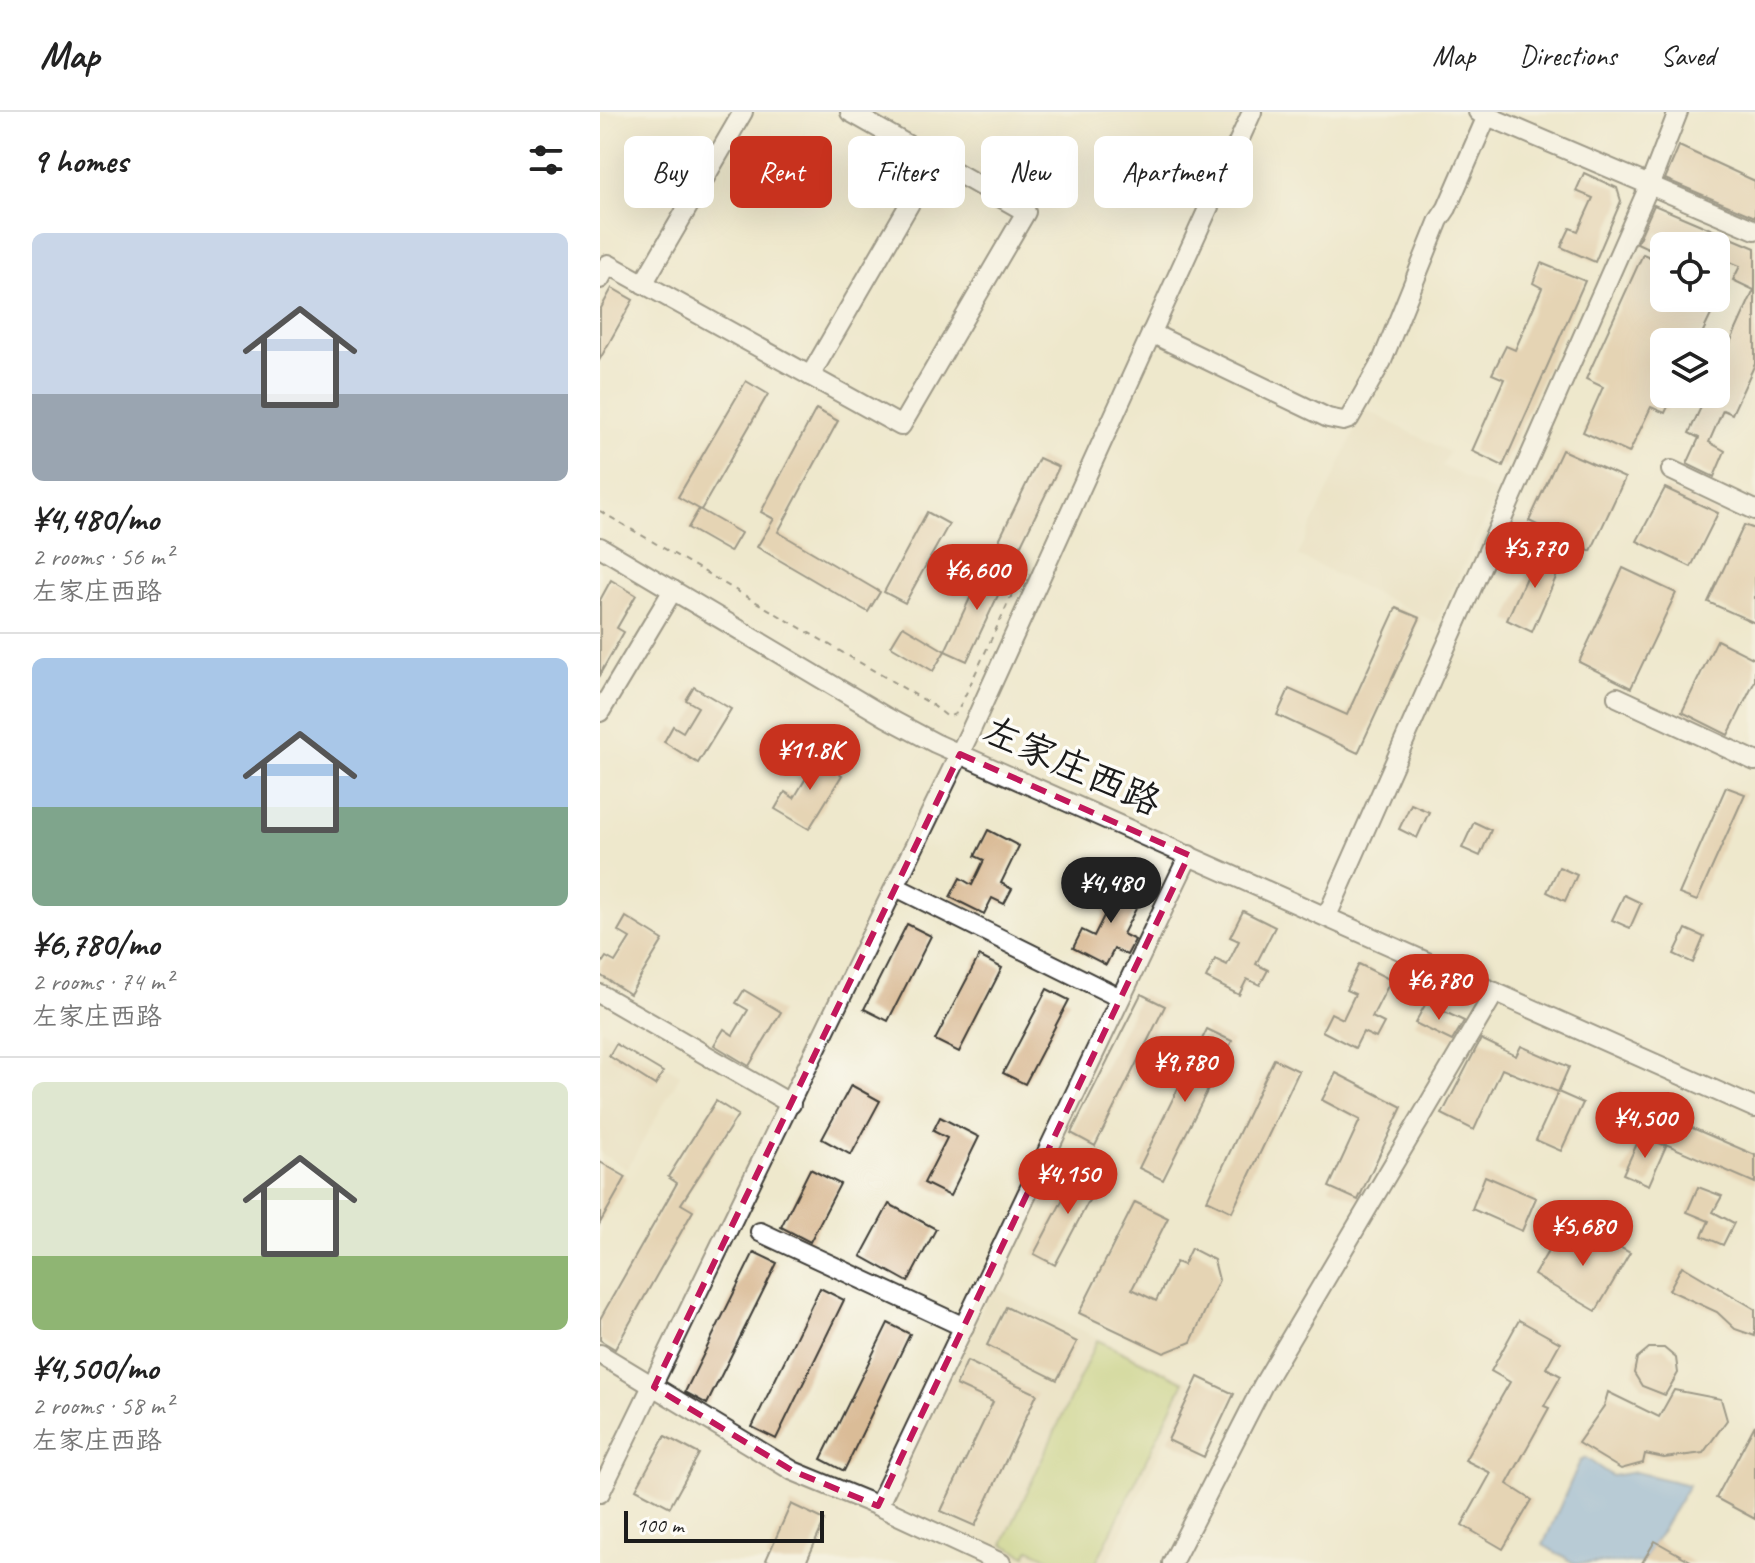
<!DOCTYPE html>
<meta charset="utf-8">
<style>
:root{--surface:#fff;--page:#f6f6f6;--text:#222;--muted:#767676;--line:#e0e0e0;--accent:#c8321e}
body{margin:0;font-family:Caveat,"LXGW WenKai TC",sans-serif;background:var(--page);color:var(--text);height:100vh;display:flex;flex-direction:column;font-size:30px;white-space:nowrap}
*{box-sizing:border-box;margin:0}
p{font-size:26px;color:var(--muted)}
.icon{flex:none;width:44px;height:44px;fill:none;stroke:currentColor;stroke-width:2;stroke-linecap:round;stroke-linejoin:round}
.map{position:relative;flex:1;overflow:hidden}
.side{display:flex;flex-direction:column;background:var(--surface);width:600px}
.side>*{flex:none}
.banner{position:absolute;left:24px;top:24px;width:760px;height:72px;display:flex;gap:16px}
.tools{position:absolute;left:1050px;top:120px;display:grid;gap:16px}
.tools a{display:grid;place-items:center;width:80px;height:80px;border-radius:12px;background:var(--surface);box-shadow:0 8px 32px #0002;font-size:40px}
.scale{position:absolute;left:24px;bottom:20px;width:200px;box-sizing:border-box;padding-left:8px;border:4px solid #1c1c1c;border-top:0;font-size:22px;line-height:28px;white-space:nowrap;color:#1c1c1c;-webkit-text-stroke:6px #fdfcf7;paint-order:stroke}
.price{position:absolute;translate:-50% -68px;padding:0 18px;border-radius:28px;background:var(--accent);color:#fff;font-size:26px;line-height:52px;filter:drop-shadow(0 2px 4px #0008)}
.price::after{content:'';position:absolute;left:50%;top:48px;width:24px;height:18px;margin-left:-12px;background:inherit;clip-path:polygon(0 0,100% 0,50% 100%)}
.price.current{background:#222;color:#fff}
ul{padding:0;list-style:none}
li{display:grid;align-content:center;gap:16px;height:424px;padding:0 32px}
li+li{border-top:2px solid var(--line)}
li span{display:grid;place-items:center;height:248px;border-radius:12px;color:#555}
li>.icon{margin-inline-start:auto}
span .icon{width:144px;height:144px;fill:#fffc;stroke-width:1}
li b{font-size:34px}
h2{display:flex;justify-content:space-between;align-items:center;height:96px;padding:0 32px;font-size:34px}
.chip{padding:0 28px;border-radius:12px;background:var(--surface);box-shadow:0 8px 32px #0002;font-size:28px;line-height:72px}
.chip.current{background:var(--accent);color:#fff}
header{display:flex;align-items:center;gap:48px;box-sizing:border-box;height:112px;padding:0 40px;background:var(--surface);border-bottom:2px solid var(--line)}
header strong{font-size:38px}
nav{display:flex;gap:44px;margin-inline-start:auto;font-size:28px}
main{display:flex;flex:1;min-height:0}
.map>svg:first-child{display:block}
</style>
<header>
<strong>Map</strong>
<nav><a>Map</a><a>Directions</a><a>Saved</a></nav>
</header>
<main>
<section class="side">
<h2>9 homes<svg class="icon" aria-label="filters" viewBox="0 0 24 24"><path d="M4 7h16M4 17h16"/><circle cx="9" cy="7" r="2"/><circle cx="15" cy="17" r="2"/></svg></h2>
<ul>
<li><span style="background:linear-gradient(#c9d6e8 65%,#9aa5b1 0)"><svg class="icon" aria-label="home" viewBox="0 0 24 24"><path d="M3 11l9-7 9 7M6 9v11h12V9"/></svg></span><div><b>¥4,480/mo</b><p>2 rooms · 56 m²</p><p>左家庄西路</p></div></li>
<li><span style="background:linear-gradient(#a9c7e8 60%,#7fa58c 0)"><svg class="icon" aria-label="home" viewBox="0 0 24 24"><path d="M3 11l9-7 9 7M6 9v11h12V9"/></svg></span><div><b>¥6,780/mo</b><p>2 rooms · 74 m²</p><p>左家庄西路</p></div></li>
<li><span style="background:linear-gradient(#dfe7d0 70%,#8fb573 0)"><svg class="icon" aria-label="home" viewBox="0 0 24 24"><path d="M3 11l9-7 9 7M6 9v11h12V9"/></svg></span><div><b>¥4,500/mo</b><p>2 rooms · 58 m²</p><p>左家庄西路</p></div></li>
</ul>
</section>
<div class="map">
<svg width="1155" height="1451" viewBox="0 0 1155 1451">
<rect width="100%" height="100%" fill="#fdfcf7"/>
<filter id="ink" filterUnits="userSpaceOnUse"><feTurbulence type="fractalNoise" baseFrequency=".0125" numOctaves="2"/><feDisplacementMap in="SourceGraphic" scale="16" xChannelSelector="R" yChannelSelector="G"/><feConvolveMatrix kernelMatrix="1 2 1 2 8 2 1 2 1" color-interpolation-filters="sRGB"/></filter>
<filter id="wash" filterUnits="userSpaceOnUse"><feTurbulence type="fractalNoise" baseFrequency=".006" numOctaves="4" result="noise"/><feDisplacementMap in="SourceGraphic" scale="32" xChannelSelector="R" yChannelSelector="G"/><feGaussianBlur stdDeviation="1.8" result="paint"/><feColorMatrix in="noise" values="0 0 0 0 0 0 0 0 0 0 0 0 0 0 0 0 0 1.4 0 .05"/><feComposite in="paint" operator="in"/></filter>
<g filter="url(#wash)">
<rect width="100%" height="100%" fill="#eee8cc"/>
<g fill="#e5daba">
<polygon points="765,297 849,340 842,354 898,382 836,511 698,444"/>
<polygon points="0,916 80,963 27,1057 0,1041"/>
<polygon points="393,1175 592,1271 507,1451 425,1451 290,1391"/>
</g>
<polygon fill="#b8cc70" stroke="#6a7446" stroke-width="2" points="497,1228 584,1270 496,1451 459,1451 430,1437 426,1444 403,1432"/>
<polygon fill="#74a8e0" stroke="#48627e" stroke-width="2" points="986,1346 1012,1364 1035,1360 1089,1373 1042,1451 974,1451 943,1433 980,1349"/>
<g id="blocks">
<g fill="#dabc97">
<polygon points="1079,34 1155,69 1155,105 1065,67"/>
<polygon points="984,61 1017,76 1021,89 995,150 961,135 970,116 978,119 993,86 976,79"/>
<polygon points="1054,93 1155,136 1155,252 1132,302 1123,298 1109,330 1125,339 1114,365 1087,352 1099,326 1089,321 1107,282 1116,282 1116,262 1154,178 1133,168 1140,154 1116,144 1116,134 1091,134 1057,120 1050,137 1037,131"/>
<polygon points="1043,142 1064,151 1064,186 1119,186 1098,230 1064,230 1064,282 1074,282 1065,301 1051,295 1029,341 983,320 1003,275 986,267"/>
<polygon points="941,151 985,169 903,354 872,339 904,267 892,262 906,234 915,238 942,176 933,171"/>
<polygon points="12,176 33,188 0,247 0,198"/>
<polygon points="146,269 168,282 101,398 78,385"/>
<polygon points="216,297 238,309 178,420 280,480 268,500 157,435 174,407 161,400"/>
<polygon points="962,338 1025,366 991,439 929,409"/>
<polygon points="439,346 459,355 419,437 399,428"/>
<polygon points="1065,376 1118,401 1091,455 1037,429"/>
<polygon points="99,397 141,421 130,440 88,416"/>
<polygon points="327,400 349,412 305,491 284,480"/>
<polygon points="1144,413 1155,417 1155,511 1108,490"/>
<polygon points="939,436 964,447 932,520 907,508"/>
<polygon points="387,450 409,460 367,549 345,539"/>
<polygon points="1023,456 1076,481 1031,576 979,550"/>
<polygon points="11,468 36,483 17,516 24,520 0,562 0,488"/>
<polygon points="796,496 820,506 758,641 677,603 689,577 747,603"/>
<polygon points="303,514 345,539 333,559 291,534"/>
<polygon points="1117,528 1155,547 1155,569 1128,623 1082,600"/>
<polygon points="94,575 131,597 98,651 64,630 73,614 83,620 98,595 86,588"/>
<polygon points="205,641 242,663 209,717 175,697 185,680 194,686 209,661 197,654"/>
<polygon points="1126,675 1145,682 1097,789 1079,782"/>
<polygon points="811,692 829,700 817,726 799,717"/>
<polygon points="874,710 891,718 880,744 862,736"/>
<polygon points="388,718 419,734 401,771 412,777 404,792 392,786 384,802 350,785 360,766 372,773 384,748 375,744"/>
<polygon points="959,755 977,763 965,789 947,780"/>
<polygon points="510,769 542,785 523,822 535,828 527,843 514,837 506,853 473,836 482,818 494,824 506,800 497,795"/>
<polygon points="1024,783 1041,791 1030,816 1012,808"/>
<polygon points="643,799 675,815 656,852 668,858 660,873 647,867 639,883 606,866 615,847 627,853 639,829 630,825"/>
<polygon points="26,805 63,828 30,882 0,863 0,854 6,845 15,850 30,826 18,819"/>
<polygon points="307,812 331,824 288,909 264,897"/>
<polygon points="1086,817 1104,825 1093,851 1074,842"/>
<polygon points="379,844 402,856 359,940 335,928"/>
<polygon points="759,852 791,868 772,905 784,911 776,926 763,920 755,936 722,919 731,901 743,907 755,882 746,878"/>
<polygon points="447,877 469,888 425,972 403,961"/>
<polygon points="144,878 181,900 149,954 114,933 124,917 133,923 148,898 136,891"/>
<polygon points="541,882 565,894 495,1034 471,1021"/>
<polygon points="826,891 864,909 852,929 815,911"/>
<polygon points="607,917 632,929 563,1068 539,1056"/>
<polygon points="881,927 916,944 921,934 969,955 958,980 902,957 874,1018 842,1002"/>
<polygon points="16,932 63,960 55,973 9,944"/>
<polygon points="674,947 699,959 632,1100 607,1088"/>
<polygon points="736,961 802,995 758,1088 729,1075 760,1008 722,988"/>
<polygon points="251,973 280,989 251,1043 222,1027"/>
<polygon points="958,980 983,991 961,1039 936,1028"/>
<polygon points="1018,981 1040,990 1029,1016 1007,1004"/>
<polygon points="116,989 138,1003 81,1092 93,1099 15,1237 0,1228 0,1207 77,1071 68,1065"/>
<polygon points="340,1005 379,1025 350,1084 324,1071 347,1026 333,1019"/>
<polygon points="1074,1008 1155,1043 1155,1071 1063,1031 1065,1020"/>
<polygon points="1041,1023 1066,1034 1049,1073 1023,1062"/>
<polygon points="0,1050 26,1065 0,1111"/>
<polygon points="480,1055 501,1066 455,1153 434,1142"/>
<polygon points="210,1057 240,1072 210,1130 181,1115"/>
<polygon points="885,1064 936,1086 922,1119 872,1097"/>
<polygon points="1098,1075 1122,1084 1113,1100 1134,1111 1123,1133 1102,1124 1109,1109 1087,1100"/>
<polygon points="535,1090 568,1106 532,1177 556,1189 576,1150 583,1153 591,1136 614,1148 619,1168 591,1230 564,1241 479,1201"/>
<polygon points="289,1092 336,1117 308,1170 261,1144"/>
<polygon points="959,1121 984,1137 994,1121 1030,1141 996,1199 934,1163"/>
<polygon points="154,1140 177,1151 107,1292 85,1280"/>
<polygon points="1082,1154 1155,1197 1155,1224 1135,1217 1117,1200 1069,1178"/>
<polygon points="220,1176 244,1188 176,1327 152,1315"/>
<polygon points="406,1195 477,1230 457,1268 387,1233"/>
<polygon points="919,1208 960,1231 946,1256 961,1264 944,1294 949,1296 907,1372 932,1388 903,1437 862,1413 891,1361 865,1348 910,1270 891,1259"/>
<polygon points="288,1211 310,1222 244,1359 221,1347"/>
<polygon points="1049,1236 1064,1236 1076,1246 1078,1261 1065,1283 1042,1274 1034,1261 1037,1246"/>
<polygon points="367,1249 437,1282 375,1414 341,1399 393,1290 356,1273"/>
<polygon points="598,1265 634,1282 604,1345 568,1328"/>
<polygon points="1074,1278 1121,1287 1127,1308 1103,1341 1064,1346 1045,1342 1043,1351 1021,1357 978,1331 1004,1294 1008,1280 1059,1305"/>
<polygon points="1155,1313 1155,1407 1116,1386"/>
<polygon points="65,1324 99,1342 70,1395 36,1377"/>
<polygon points="191,1392 225,1408 206,1451 172,1451 166,1448"/>
<polygon points="1055,1429 1094,1451 1042,1451"/>
</g>
</g>
</g>
<g filter="url(#ink)">
<use href="#blocks" fill-opacity="0" stroke="#3c3b36" stroke-width="2"/>
<g fill="none" stroke-linecap="round" stroke-linejoin="round">
<g stroke="#3c3b36" stroke-width="22">
<g id="minor">
<polyline points="878,0 1155,118"/>
<polyline points="0,167 8,152 301,314 426,100 250,0"/>
<polyline points="43,172 143,0"/>
<polyline points="551,221 728,306 743,309 749,307 782,249 839,108 847,96 887,4"/>
<polyline points="210,264 335,48"/>
<polyline points="1071,358 1155,398"/>
<polyline points="0,435 286,605 335,631 1155,996"/>
<polyline points="1017,585 1155,649"/>
<polyline points="0,600 73,478"/>
<polyline points="296,775 520,886"/>
<polyline points="727,804 1050,72 1078,0"/>
<polyline points="0,882 191,992"/>
<polyline points="160,1120 364,1215"/>
<polyline points="0,1242 193,1359 278,1394 401,1451"/>
<polyline points="0,1381 371,618 652,0"/>
<polyline points="278,1394 589,743"/>
<polyline points="572,1451 663,1273 895,880"/>
</g>
</g>
<polyline stroke="#3c3b36" stroke-width="2" stroke-dasharray="6 6" stroke-linecap="butt" points="0,399 331,592 348,605 357,601 422,461"/>
<use href="#minor" stroke="#fff" stroke-width="18"/>
</g>
</g>
<path d="M0 0H1155V1451H0ZM360,642L589,743L278,1394L193,1359L54,1275Z" fill="#eee8cc" fill-opacity=".55" fill-rule="evenodd"/>
<path fill="none" stroke="#c2185b" stroke-width="6" stroke-dasharray="16 10" stroke-linejoin="round" d="M360,642L589,743L278,1394L193,1359L54,1275Z"/>
<g text-anchor="middle" dominant-baseline="central" stroke-width="7" stroke-linejoin="round" paint-order="stroke">
<g font-size="38" fill="#1c1c1c" stroke="#fdfcf7">
<text transform="translate(472 654) rotate(24)">左家庄西路</text>
</g>
</g>
</svg>
<div class="tools">
<a><svg class="icon" aria-label="locate" viewBox="0 0 24 24"><circle cx="12" cy="12" r="6"/><path d="M12 2v4M12 18v4M2 12h4M18 12h4"/></svg></a>
<a><svg class="icon" aria-label="layers" viewBox="0 0 24 24"><path d="M12 4l9 5-9 5-9-5zM3 14l9 5 9-5"/></svg></a>
</div>
<div class="scale">100 m</div>
<b class="price" style="left:935px;top:478px">¥5,770</b>
<b class="price" style="left:377px;top:500px">¥6,600</b>
<b class="price" style="left:210px;top:680px">¥11.8K</b>
<b class="price current" style="left:511px;top:813px">¥4,480</b>
<b class="price" style="left:839px;top:910px">¥6,780</b>
<b class="price" style="left:585px;top:992px">¥9,780</b>
<b class="price" style="left:1045px;top:1048px">¥4,500</b>
<b class="price" style="left:468px;top:1104px">¥4,150</b>
<b class="price" style="left:983px;top:1156px">¥5,680</b>
<div class="banner">
<a class="chip">Buy</a>
<a class="chip current">Rent</a>
<a class="chip">Filters</a>
<a class="chip">New</a>
<a class="chip">Apartment</a>
</div>
</div>
</main>
